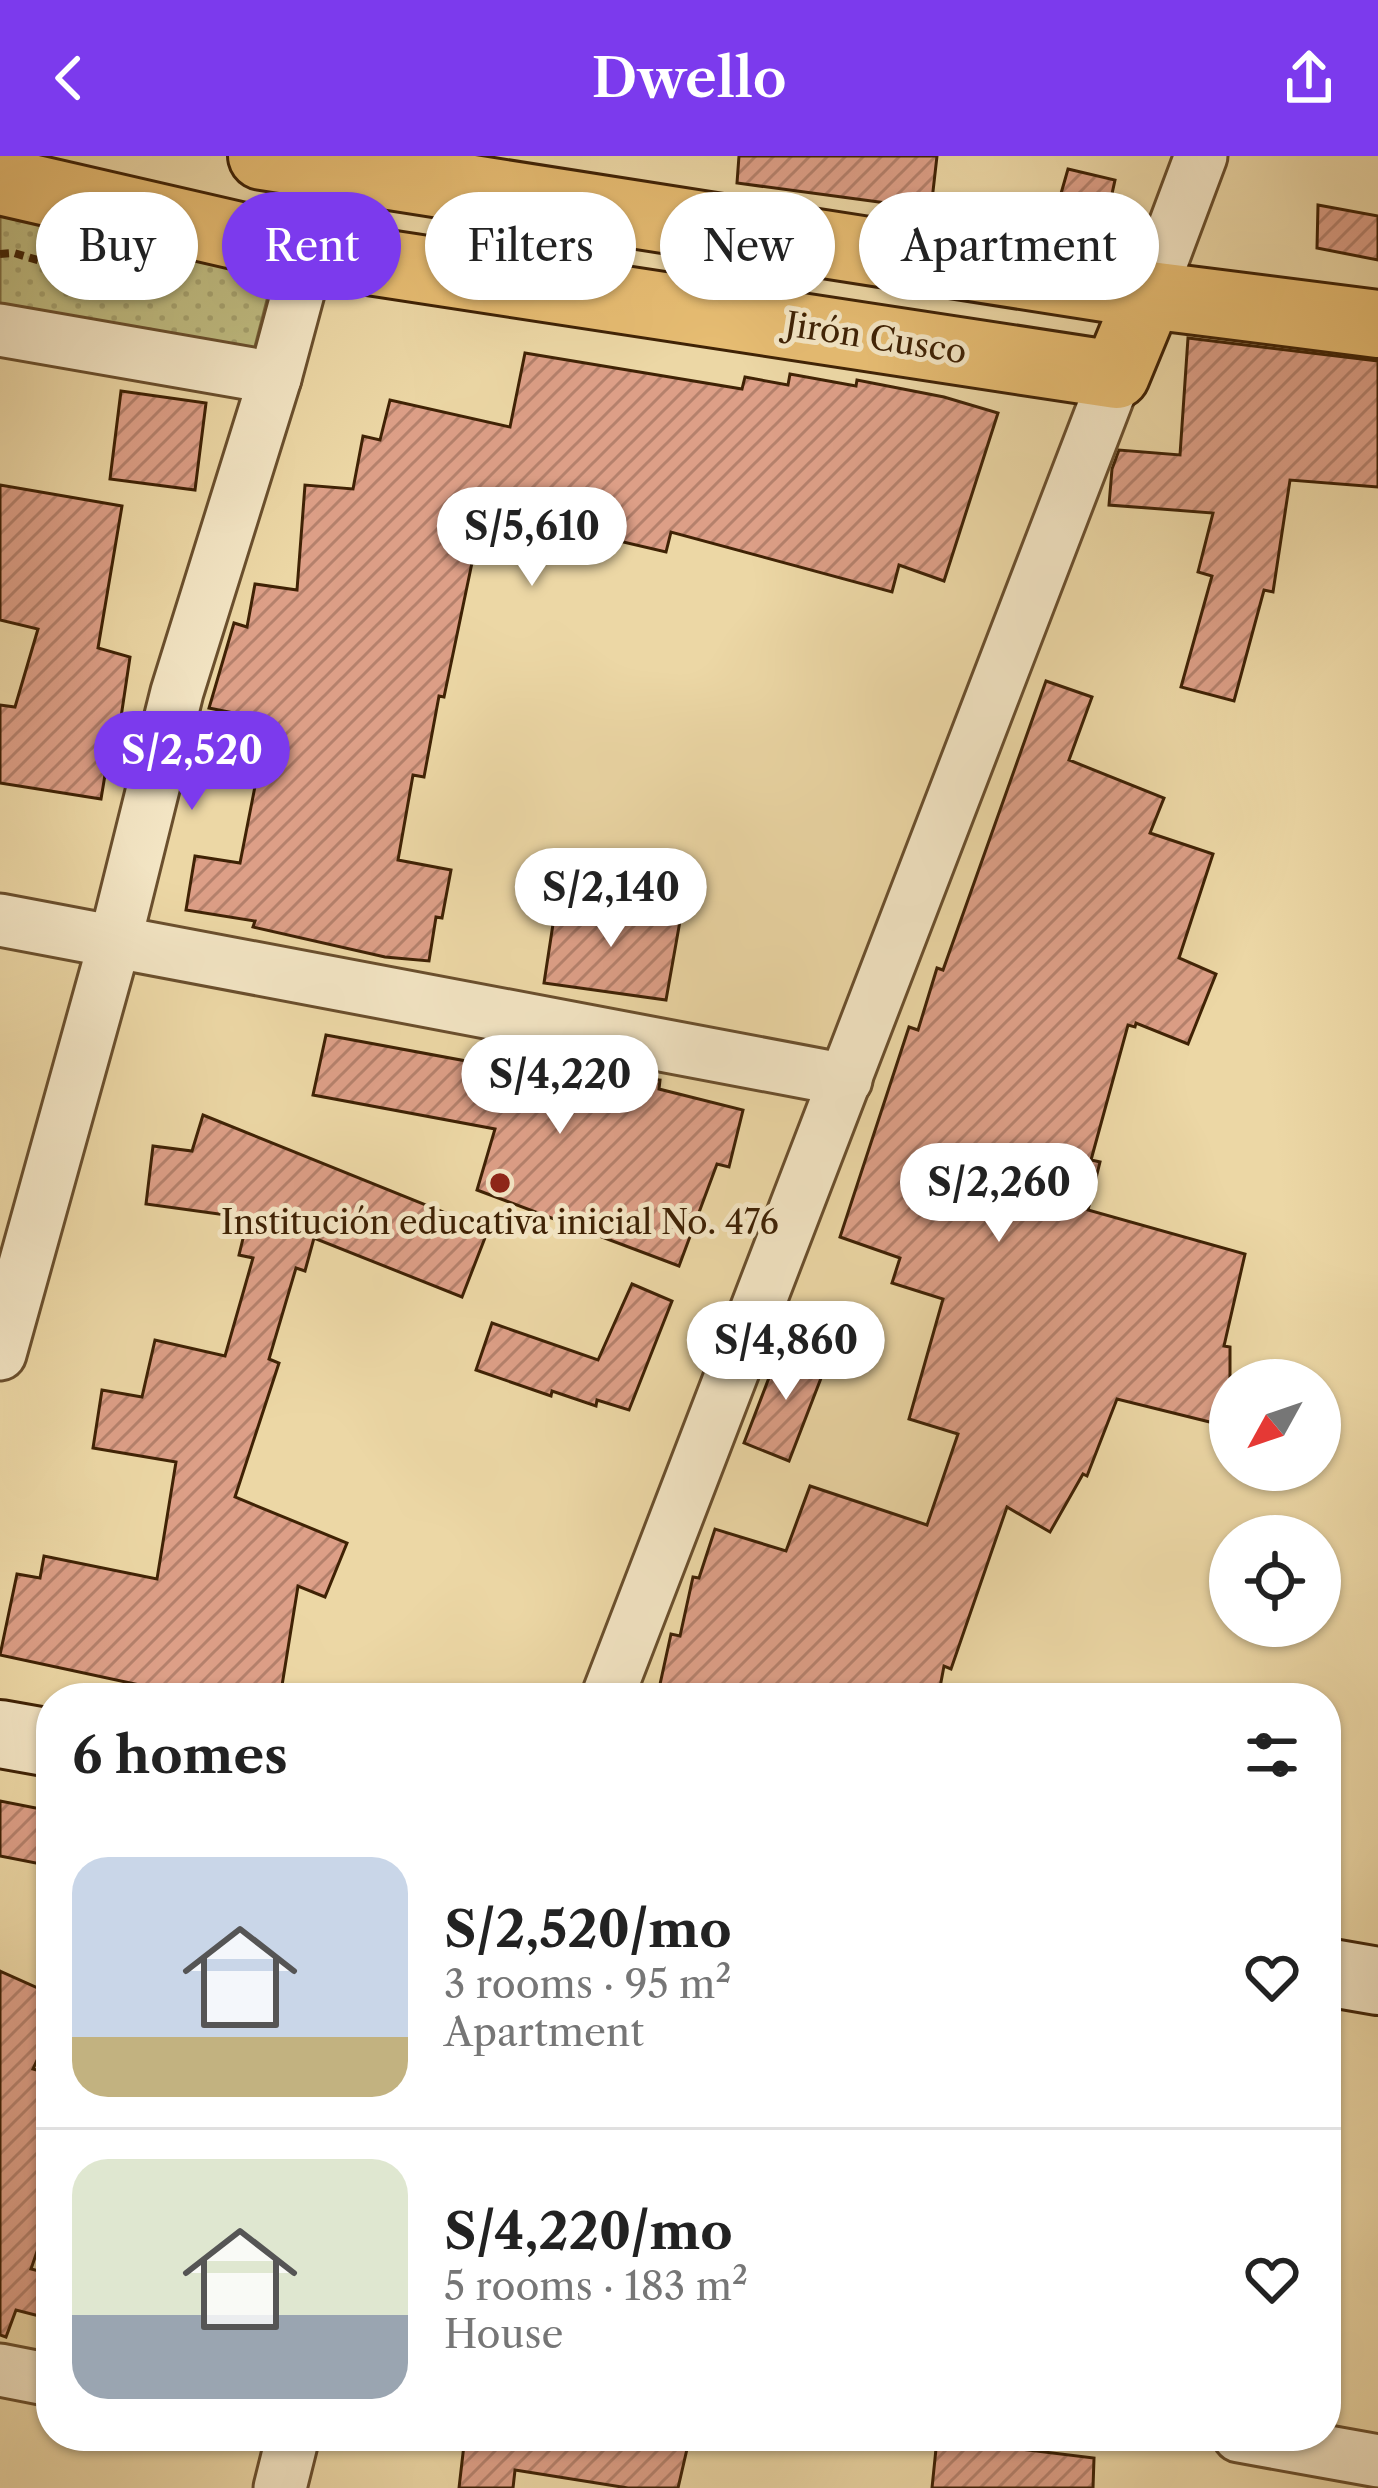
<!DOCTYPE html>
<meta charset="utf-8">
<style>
:root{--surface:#fff;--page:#f6f6f6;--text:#222;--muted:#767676;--line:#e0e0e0;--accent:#7c3aed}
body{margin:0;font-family:"Libre Caslon Text",serif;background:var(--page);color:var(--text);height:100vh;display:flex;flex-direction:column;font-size:45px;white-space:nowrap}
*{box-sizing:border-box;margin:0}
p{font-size:39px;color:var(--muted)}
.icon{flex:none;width:66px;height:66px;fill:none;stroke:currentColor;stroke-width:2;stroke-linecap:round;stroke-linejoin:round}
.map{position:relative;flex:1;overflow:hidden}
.panel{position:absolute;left:36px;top:1527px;width:1305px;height:768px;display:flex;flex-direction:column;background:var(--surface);border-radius:48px;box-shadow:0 3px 9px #0004}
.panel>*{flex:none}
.banner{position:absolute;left:36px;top:36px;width:1308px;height:108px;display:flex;gap:24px}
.needle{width:78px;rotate:230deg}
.buttons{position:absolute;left:1209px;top:1203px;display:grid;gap:24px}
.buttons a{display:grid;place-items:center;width:132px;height:132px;border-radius:50%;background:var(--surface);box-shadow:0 3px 9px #0004;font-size:60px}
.price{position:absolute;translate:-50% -102px;padding:0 27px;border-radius:42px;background:#fff;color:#222;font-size:39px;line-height:78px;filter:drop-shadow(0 3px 6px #0008)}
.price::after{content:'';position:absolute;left:50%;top:72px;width:36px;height:27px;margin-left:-18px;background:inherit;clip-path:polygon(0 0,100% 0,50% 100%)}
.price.selected{background:var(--accent);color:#fff}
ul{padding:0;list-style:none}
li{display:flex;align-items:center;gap:36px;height:300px;padding:0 36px}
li+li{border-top:3px solid var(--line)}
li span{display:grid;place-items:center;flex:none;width:336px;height:240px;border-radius:36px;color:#555}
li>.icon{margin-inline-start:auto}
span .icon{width:144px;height:144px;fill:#fffc;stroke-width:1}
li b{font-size:51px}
h2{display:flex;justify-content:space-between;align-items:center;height:144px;padding:0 36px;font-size:51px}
.tag{padding:0 42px;border-radius:54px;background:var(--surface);box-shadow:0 3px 9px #0004;font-size:42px;line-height:108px}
.tag.selected{background:var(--accent);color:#fff}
header{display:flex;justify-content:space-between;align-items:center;height:156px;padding:0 36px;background:var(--accent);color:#fff;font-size:54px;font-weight:600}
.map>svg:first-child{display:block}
</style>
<header><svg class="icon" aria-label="back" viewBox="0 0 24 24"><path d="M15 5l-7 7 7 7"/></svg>Dwello<svg class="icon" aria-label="share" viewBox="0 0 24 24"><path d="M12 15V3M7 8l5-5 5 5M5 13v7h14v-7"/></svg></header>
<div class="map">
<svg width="1378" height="2332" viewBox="0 0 1378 2332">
<defs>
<pattern id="park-dots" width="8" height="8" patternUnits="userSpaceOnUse" patternTransform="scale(3)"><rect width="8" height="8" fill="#bfbc81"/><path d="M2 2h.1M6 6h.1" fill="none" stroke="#a5a16e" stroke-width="1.8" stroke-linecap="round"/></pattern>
<pattern id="building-hatch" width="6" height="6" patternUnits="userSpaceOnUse" patternTransform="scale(3)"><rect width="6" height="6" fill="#dd9f87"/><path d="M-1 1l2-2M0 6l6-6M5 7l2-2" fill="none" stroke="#b5816c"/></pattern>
</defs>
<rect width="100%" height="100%" fill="#ecd7a5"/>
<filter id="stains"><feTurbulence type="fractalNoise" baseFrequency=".00167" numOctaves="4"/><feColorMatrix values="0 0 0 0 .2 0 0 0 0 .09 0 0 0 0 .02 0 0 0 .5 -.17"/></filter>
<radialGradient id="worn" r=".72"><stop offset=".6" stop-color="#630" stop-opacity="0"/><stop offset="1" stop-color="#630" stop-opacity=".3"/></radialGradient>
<polygon fill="url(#park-dots)" stroke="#7f6f43" stroke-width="3" points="0,43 276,109 252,202 0,162"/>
<g fill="url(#building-hatch)" stroke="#3f2205" stroke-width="3">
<polygon points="739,0 937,0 931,53 737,27"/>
<polygon points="1068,13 1115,24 1104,74 1054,62"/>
<polygon points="1318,49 1378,60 1378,104 1317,92"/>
<polygon points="1188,182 1378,205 1378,331 1290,324 1273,436 1264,434 1234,545 1181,531 1212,420 1198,416 1213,357 1109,349 1112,313 1119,294 1180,299"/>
<polygon points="525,197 742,233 745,221 788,229 790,218 856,230 857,224 944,241 998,257 944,425 899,409 892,436 671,376 666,396 559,371 556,379 520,367 521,403 473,402 444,541 439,540 424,621 413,619 398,704 451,714 442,762 436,761 429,805 385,801 253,771 255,765 186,754 195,700 240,707 268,564 209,552 234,467 247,471 255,428 297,434 305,329 353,333 363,280 380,284 390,244 510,271"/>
<polygon points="121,235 206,247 195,334 110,323"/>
<polygon points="0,329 122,350 98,492 130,501 114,608 107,607 101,643 0,627 0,549 15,551 38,473 0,464"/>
<polygon points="1046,525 1092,541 1069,604 1164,642 1150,677 1213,698 1179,802 1216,818 1188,888 1136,867 1135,871 1128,869 1091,1004 1100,1006 1088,1054 1245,1098 1224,1190 1230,1191 1230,1271 1117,1243 1087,1320 1083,1318 1050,1376 1007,1351 951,1513 944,1510 938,1542 872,1534 869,1542 657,1542 671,1478 680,1480 693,1421 699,1422 715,1373 786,1395 810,1330 927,1369 958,1278 909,1263 943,1143 892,1127 900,1102 840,1081 909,871 918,874 937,812 943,814"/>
<polygon points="557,742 680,765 666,844 544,827"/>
<polygon points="326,879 547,920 548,912 660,924 659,933 743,954 729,1011 717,1008 679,1110 477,1034 495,973 313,939"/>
<polygon points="203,959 488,1074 462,1141 314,1082 305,1115 296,1112 269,1203 279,1207 235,1341 347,1387 325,1441 298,1430 280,1542 200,1542 0,1499 17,1418 40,1422 44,1400 157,1423 176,1306 93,1292 102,1234 142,1241 155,1184 225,1200 253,1102 239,1099 248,1062 146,1048 153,990 192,995"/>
<polygon points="632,1128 672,1145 629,1254 597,1244 596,1250 552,1235 551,1240 476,1214 492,1167 598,1204"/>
<polygon points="780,1193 828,1204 789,1305 744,1287"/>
<polygon points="0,1645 51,1655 51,1710 0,1700"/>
<polygon points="0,1815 51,1838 51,1874 33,1913 51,1918 51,2055 31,2113 51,2118 51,2163 16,2154 6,2181 0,2179"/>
<polygon points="465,2280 690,2280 678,2332 628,2332 515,2314 513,2332 459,2332"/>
<polygon points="937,2283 1094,2302 1093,2332 932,2332"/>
</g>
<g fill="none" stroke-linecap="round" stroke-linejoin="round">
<g stroke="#6a4f2d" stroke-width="57">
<g id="street">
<polyline points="1149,139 1201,0"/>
<polyline points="0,174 275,222"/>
<polyline points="0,764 846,924"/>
<polyline points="0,1198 115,785 177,536 275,222 309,96"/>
<polyline points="607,1542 1116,219"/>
<polyline points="0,2214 51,2224"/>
<polyline points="1239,2280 1378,2305"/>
<polyline points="280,2332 293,2280"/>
</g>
</g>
<g stroke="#3f2205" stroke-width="72">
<g id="secondary">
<polyline points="0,1578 51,1587"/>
<polyline points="1326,1816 1378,1825"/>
</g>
</g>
<g stroke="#3f2205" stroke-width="72">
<g id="primary">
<polyline points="262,0 1149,139 1378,168"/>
<polyline points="0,25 309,96 1116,219 1149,139"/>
</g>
</g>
<polyline stroke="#3f2205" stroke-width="8" stroke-dasharray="9 6" stroke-linecap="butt" points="0,98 14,97 88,119"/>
<use href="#street" stroke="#f3e5c4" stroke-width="51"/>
<use href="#secondary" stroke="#f3e5c4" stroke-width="66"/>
<use href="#primary" stroke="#e6bc72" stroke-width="66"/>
</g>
<circle fill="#8f2418" stroke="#f3e5c4" stroke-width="4.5" cx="500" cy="1027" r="12"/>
<g text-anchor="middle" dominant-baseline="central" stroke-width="10" stroke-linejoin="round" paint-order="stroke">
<g font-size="33" fill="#3f2205" stroke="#f3e5c4">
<text transform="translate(876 182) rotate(9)">Jirón Cusco</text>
</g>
<g font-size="33" fill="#3f2205" stroke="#f3e5c4">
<text x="500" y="1066">Institución educativa inicial No. 476</text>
</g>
</g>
<rect width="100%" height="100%" filter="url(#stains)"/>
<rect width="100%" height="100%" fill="url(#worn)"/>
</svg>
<div class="buttons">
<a><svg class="needle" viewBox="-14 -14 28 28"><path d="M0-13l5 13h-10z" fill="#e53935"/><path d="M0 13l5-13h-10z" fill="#767676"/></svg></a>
<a><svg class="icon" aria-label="locate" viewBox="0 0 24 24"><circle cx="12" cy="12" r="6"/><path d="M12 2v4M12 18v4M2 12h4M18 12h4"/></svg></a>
</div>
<b class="price" style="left:532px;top:433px">S/5,610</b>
<b class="price selected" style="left:192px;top:657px">S/2,520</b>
<b class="price" style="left:611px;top:794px">S/2,140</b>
<b class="price" style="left:560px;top:981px">S/4,220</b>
<b class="price" style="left:999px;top:1089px">S/2,260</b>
<b class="price" style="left:786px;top:1247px">S/4,860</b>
<div class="banner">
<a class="tag">Buy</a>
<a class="tag selected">Rent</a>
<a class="tag">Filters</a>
<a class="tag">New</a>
<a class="tag">Apartment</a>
</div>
<section class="panel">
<h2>6 homes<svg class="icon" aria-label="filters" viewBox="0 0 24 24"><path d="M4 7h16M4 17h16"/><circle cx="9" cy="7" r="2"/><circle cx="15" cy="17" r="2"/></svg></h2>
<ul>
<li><span style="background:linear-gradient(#c9d6e8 75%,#c2b280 0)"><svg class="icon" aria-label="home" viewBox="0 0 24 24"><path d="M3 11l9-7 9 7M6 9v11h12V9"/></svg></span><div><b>S/2,520/mo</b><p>3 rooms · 95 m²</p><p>Apartment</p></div><svg class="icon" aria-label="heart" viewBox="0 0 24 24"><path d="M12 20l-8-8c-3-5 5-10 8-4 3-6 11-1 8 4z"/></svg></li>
<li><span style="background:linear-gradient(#dfe7d0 65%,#9aa5b1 0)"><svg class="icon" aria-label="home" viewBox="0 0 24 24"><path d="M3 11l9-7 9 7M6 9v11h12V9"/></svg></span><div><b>S/4,220/mo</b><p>5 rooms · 183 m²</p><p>House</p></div><svg class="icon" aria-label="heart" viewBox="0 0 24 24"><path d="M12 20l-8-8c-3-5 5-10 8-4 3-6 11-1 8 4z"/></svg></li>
</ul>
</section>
</div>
